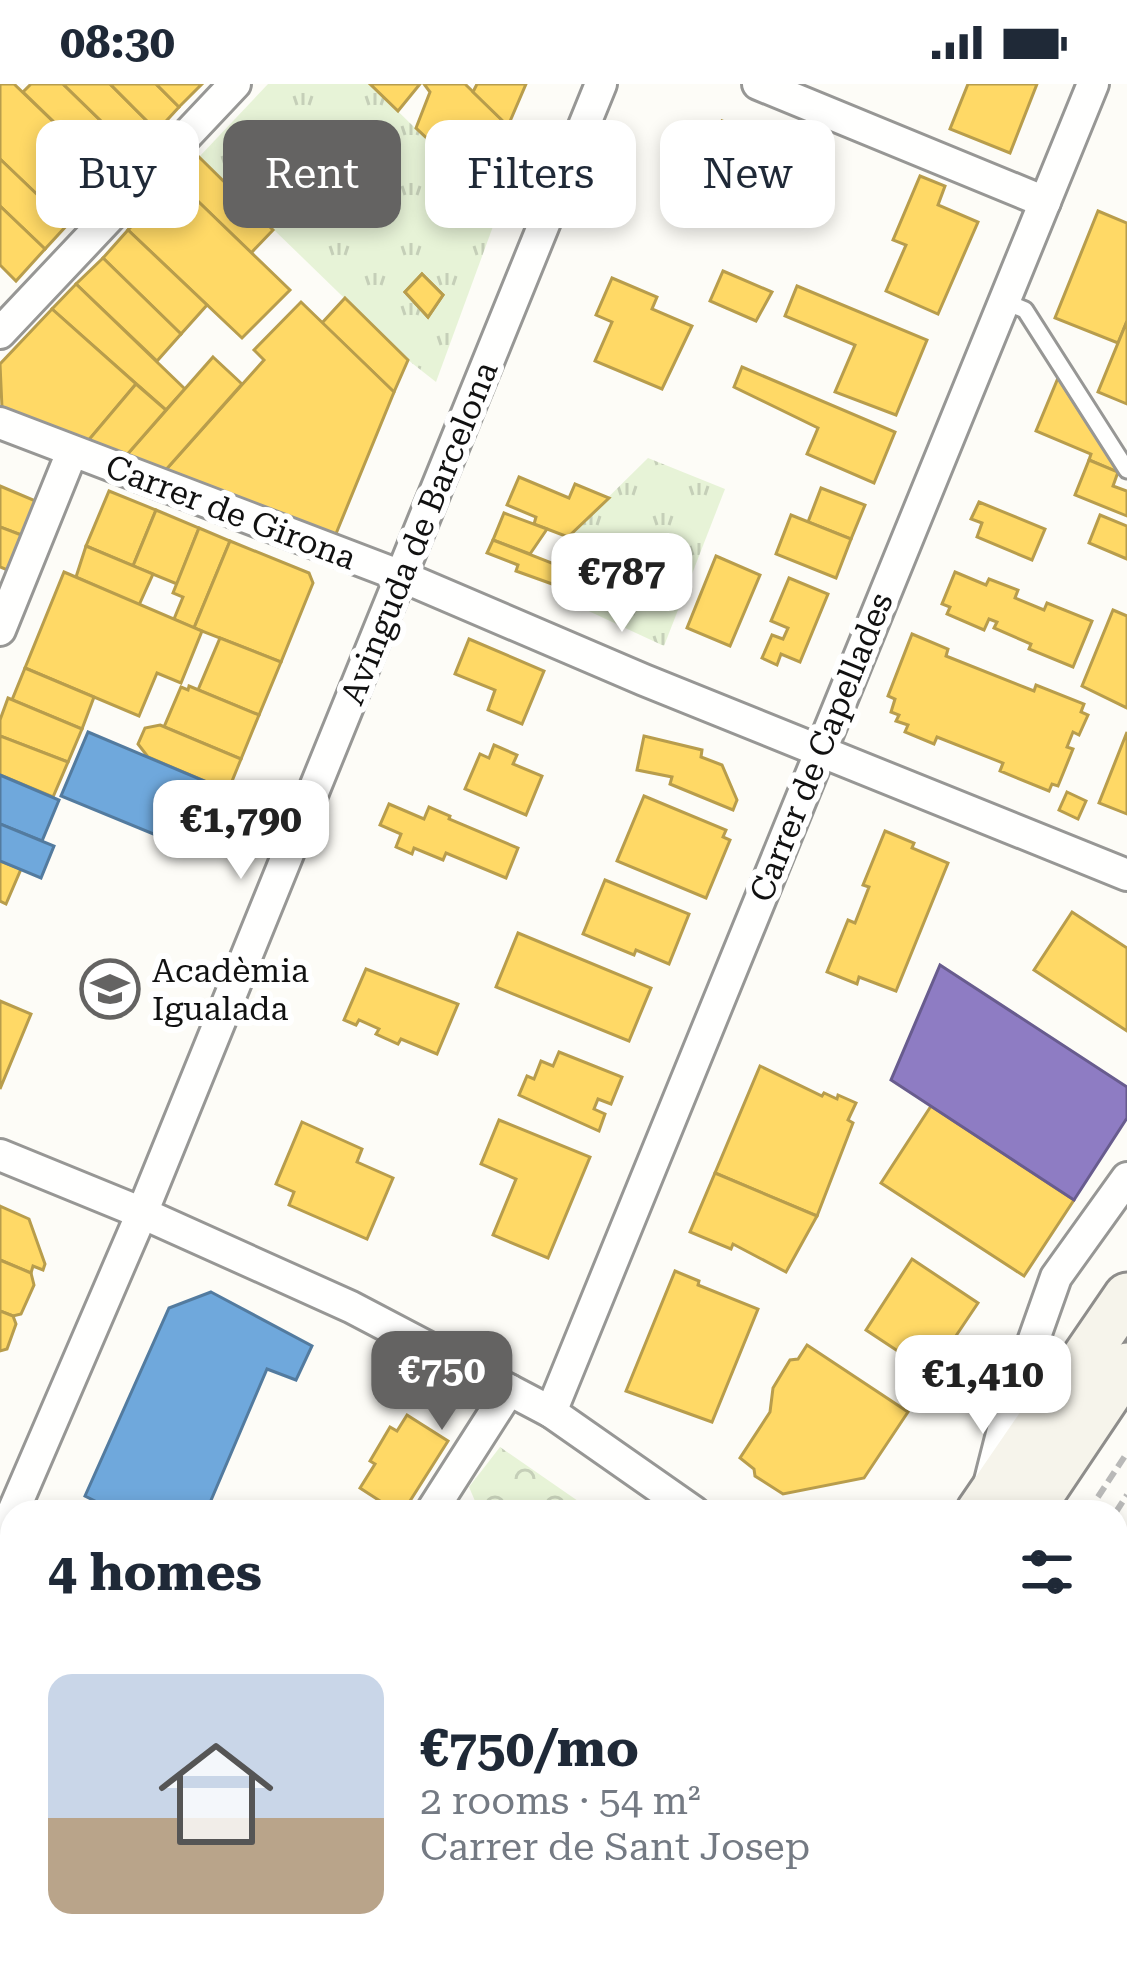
<!DOCTYPE html>
<meta charset="utf-8">
<style>
:root{--surface:#fff;--page:#f2f2f3;--text:#1f2937;--muted:#747a83;--accent:#646362}
body{margin:0;font-family:"Roboto Serif",serif;background:var(--page);color:var(--text);height:100vh;display:flex;flex-direction:column;font-size:45px;white-space:nowrap}
*{box-sizing:border-box;margin:0}
p{font-size:39px;color:var(--muted)}
.icon{flex:none;width:66px;height:66px;fill:none;stroke:currentColor;stroke-width:2;stroke-linecap:round;stroke-linejoin:round}
.map{position:relative;flex:1;overflow:hidden}
.panel{position:absolute;left:0px;top:1416px;width:1128px;height:468px;display:flex;flex-direction:column;background:var(--surface);border-radius:36px 36px 0 0;box-shadow:0 6px 18px #0003}
.panel>*{flex:none}
.hud{position:absolute;left:36px;top:36px;width:1056px;height:108px;display:flex;gap:24px}
.price{position:absolute;translate:-50% -102px;padding:0 27px;border-radius:24px;background:#fff;color:#222;font-size:39px;line-height:78px;filter:drop-shadow(0 3px 6px #0008)}
.price::after{content:'';position:absolute;left:50%;top:72px;width:36px;height:27px;margin-left:-18px;background:inherit;clip-path:polygon(0 0,100% 0,50% 100%)}
.price.current{background:var(--accent);color:#fff}
ul{padding:0;list-style:none}
li{display:flex;align-items:center;gap:36px;height:300px;padding:0 48px}
li span{display:grid;place-items:center;flex:none;width:336px;height:240px;border-radius:24px;color:#555}
li>.icon{margin-inline-start:auto}
span .icon{width:144px;height:144px;fill:#fffc;stroke-width:1}
li b{font-size:51px}
h2{display:flex;justify-content:space-between;align-items:center;height:144px;padding:0 48px;font-size:51px}
.pill{padding:0 42px;border-radius:24px;background:var(--surface);box-shadow:0 6px 18px #0003;font-size:42px;line-height:108px}
.pill.current{background:var(--accent);color:#fff}
.status{display:flex;justify-content:space-between;align-items:center;height:84px;padding:0 60px;background:var(--surface);direction:ltr}
.status svg{height:33px;fill:currentColor}
.map>svg:first-child{display:block}
</style>
<div class="status"><b>08:30</b><svg viewBox="0 0 49 12"><path d="M0 12V9h3v3zM5 12V6h3v6zM10 12V3h3v9zM15 12V0h3v12zM26 1h20v11H26zM47 4h2v5h-2z"/></svg></div>
<div class="map">
<svg width="1127" height="1884" viewBox="0 0 1127 1884">
<defs>
<pattern id="grass-tufts" width="24" height="20" patternUnits="userSpaceOnUse" patternTransform="scale(3)"><rect width="24" height="20" fill="#e7f3d7"/><path d="M3 7l-1-3M5 7V3M7 7l1-3M15 17l-1-3M17 17v-4M19 17l1-3" fill="none" stroke="#c5cfb8"/></pattern>
<pattern id="park-crowns" width="20" height="18" patternUnits="userSpaceOnUse" patternTransform="scale(3)"><rect width="20" height="18" fill="#e7f3d7"/><path d="M2 6a3 3 0 1 1 6 0M12 15a3 3 0 1 1 6 0" fill="none" stroke="#c5cfb8"/></pattern>
</defs>
<rect width="100%" height="100%" fill="#fdfcf7"/>
<g fill="url(#grass-tufts)">
<polygon points="268,0 370,0 499,126 436,298 408,276 199,73"/>
<polygon points="648,374 725,405 664,562 554,511 568,453"/>
</g>
<g fill="url(#park-crowns)">
<polygon points="500,1363 591,1426 589,1428 467,1428 475,1417 469,1403"/>
<polygon points="1127,1457 1127,1884 846,1884 854,1872 1116,1872 1116,1473"/>
</g>
<g fill="#ffd966" stroke="#b89d4c" stroke-width="3">
<polygon points="0,0 14,0 112,94 68,140 0,75"/>
<polygon points="31,0 63,0 135,70 112,94 23,8"/>
<polygon points="63,0 110,0 157,47 135,70"/>
<polygon points="110,0 156,0 179,23 157,47"/>
<polygon points="156,0 202,0 179,23"/>
<polygon points="370,0 420,0 398,27"/>
<polygon points="465,0 508,42 482,106 416,44 430,8 424,0"/>
<polygon points="477,0 526,0 508,42 473,8"/>
<polygon points="968,0 1037,0 1010,69 950,45"/>
<polygon points="722,37 763,54 758,65 799,82 782,122 742,105 739,110 699,92"/>
<polygon points="199,73 273,146 251,169 176,96"/>
<polygon points="0,75 68,140 45,165 0,122"/>
<polygon points="920,92 945,102 938,121 978,138 938,230 886,207 906,161 893,156"/>
<polygon points="176,96 290,206 242,254 128,146"/>
<polygon points="0,122 45,165 16,197 0,181"/>
<polygon points="1098,127 1127,139 1127,237 1118,259 1055,234"/>
<polygon points="128,146 207,221 181,250 103,174"/>
<polygon points="103,174 181,250 157,277 76,200"/>
<polygon points="723,187 772,208 756,237 710,217"/>
<polygon points="422,190 443,211 428,233 405,208"/>
<polygon points="422,190 443,211 428,233 405,208"/>
<polygon points="612,194 657,213 652,225 692,242 662,305 595,277 612,238 596,231"/>
<polygon points="76,200 185,305 166,326 52,225"/>
<polygon points="797,202 927,256 896,331 835,308 855,261 785,232"/>
<polygon points="345,214 408,276 394,308 322,239"/>
<polygon points="301,218 394,308 333,457 163,389 264,276 254,266"/>
<polygon points="52,225 136,300 87,358 2,324 0,280"/>
<polygon points="1127,237 1127,320 1098,308"/>
<polygon points="213,273 242,300 163,389 125,373"/>
<polygon points="742,283 895,348 874,399 807,370 818,344 734,303"/>
<polygon points="1058,294 1119,389 1089,376 1091,370 1036,347"/>
<polygon points="136,300 166,326 125,373 87,358"/>
<polygon points="1089,376 1118,388 1113,402 1127,407 1127,432 1075,411"/>
<polygon points="519,393 569,414 575,400 609,414 568,453 534,440 536,433 507,421"/>
<polygon points="0,402 38,418 24,452 0,443"/>
<polygon points="821,404 865,421 851,455 808,438"/>
<polygon points="109,407 156,426 133,482 86,462"/>
<polygon points="979,418 1045,445 1032,476 977,453 982,439 971,435"/>
<polygon points="156,426 199,444 177,500 133,482"/>
<polygon points="504,429 547,445 530,470 493,456"/>
<polygon points="791,431 851,455 836,494 776,470"/>
<polygon points="1100,431 1127,442 1127,475 1089,459"/>
<polygon points="0,443 24,452 10,487 0,483"/>
<polygon points="199,444 230,457 194,544 174,535 183,513 173,509"/>
<polygon points="493,456 562,483 555,501 516,487 518,481 487,469"/>
<polygon points="230,457 309,489 313,499 281,578 194,544"/>
<polygon points="86,462 153,490 139,521 76,493"/>
<polygon points="716,472 760,491 730,562 687,544"/>
<polygon points="64,488 202,547 181,599 157,589 139,632 25,584"/>
<polygon points="955,488 986,501 989,495 1018,506 1015,514 1044,526 1047,519 1092,537 1073,583 1029,565 1031,560 994,544 997,538 989,535 984,546 947,530 950,523 942,520"/>
<polygon points="789,494 828,510 800,578 781,570 777,581 762,574 772,551 783,555 788,544 771,537"/>
<polygon points="1113,526 1127,532 1127,624 1082,602"/>
<polygon points="912,550 948,565 946,572 1034,607 1036,601 1084,620 1081,628 1088,631 1079,651 1073,648 1067,663 1073,665 1058,702 1052,700 1049,707 1000,687 1003,679 937,653 934,660 905,648 908,641 896,637 899,631 891,628 895,615 888,612"/>
<polygon points="220,554 281,578 259,631 198,606"/>
<polygon points="469,555 544,587 522,640 488,626 495,606 455,590"/>
<polygon points="25,584 94,613 82,645 12,616"/>
<polygon points="189,602 259,631 241,675 164,643 181,603 188,606"/>
<polygon points="8,614 82,645 68,678 0,652 0,636"/>
<polygon points="160,641 241,675 228,707 148,673 138,660 145,644"/>
<polygon points="1127,648 1127,730 1099,719"/>
<polygon points="0,652 68,678 53,713 0,691"/>
<polygon points="644,652 702,666 701,673 722,681 737,716 733,726 670,700 672,693 637,686"/>
<polygon points="494,661 517,671 513,680 542,692 526,731 465,705 480,670 489,674"/>
<polygon points="1067,708 1086,717 1078,735 1059,726"/>
<polygon points="644,712 726,746 723,753 730,756 706,814 617,777"/>
<polygon points="389,720 424,735 429,723 450,732 449,735 518,764 506,794 446,769 443,776 414,764 412,770 396,763 401,750 380,741"/>
<polygon points="885,747 914,759 912,764 948,779 896,907 859,893 857,900 827,888 848,836 855,839 869,803 863,801"/>
<polygon points="0,777 21,785 6,820 0,817"/>
<polygon points="605,796 689,830 669,880 636,866 634,871 583,850"/>
<polygon points="1072,828 1127,864 1127,947 1034,886"/>
<polygon points="518,849 651,904 629,957 496,903"/>
<polygon points="366,885 458,920 437,970 401,955 398,960 376,950 379,945 359,936 356,941 344,936"/>
<polygon points="0,917 31,930 0,1005"/>
<polygon points="559,968 622,993 611,1020 598,1015 594,1025 605,1030 599,1047 519,1011 527,992 534,995 541,977 553,982"/>
<polygon points="760,982 822,1012 824,1009 837,1015 838,1011 856,1019 848,1036 853,1039 817,1132 715,1089"/>
<polygon points="931,1022 1074,1116 1024,1192 881,1099"/>
<polygon points="499,1036 590,1073 548,1174 493,1151 516,1095 481,1080"/>
<polygon points="302,1038 362,1065 357,1078 393,1094 367,1155 289,1121 294,1108 276,1100"/>
<polygon points="715,1089 817,1132 786,1188 733,1160 731,1165 690,1148"/>
<polygon points="0,1122 29,1135 45,1180 43,1186 33,1182 31,1189 0,1176"/>
<polygon points="912,1175 978,1219 931,1289 866,1246"/>
<polygon points="0,1176 31,1189 34,1201 21,1230 13,1232 0,1227"/>
<polygon points="675,1187 699,1197 698,1201 758,1225 712,1338 626,1307"/>
<polygon points="0,1227 13,1232 16,1240 7,1265 0,1267"/>
<polygon points="807,1261 908,1328 864,1394 783,1410 755,1392 754,1385 740,1374 770,1328 773,1304 790,1276 798,1275"/>
<polygon points="407,1331 448,1357 403,1428 397,1428 360,1404 375,1380 370,1377 390,1343 397,1347"/>
</g>
<polygon fill="#e06666" stroke="#a24c4c" stroke-width="3" points="12,1564 12,1872 323,1872 315,1884 0,1884 0,1594"/>
<polygon fill="#8e7cc3" stroke="#685c8e" stroke-width="3" points="940,881 1127,1003 1127,1034 1074,1116 891,996"/>
<g fill="#6fa8dc" stroke="#537b9f" stroke-width="3">
<polygon points="88,648 228,707 202,770 61,712"/>
<polygon points="0,691 59,716 42,757 0,740"/>
<polygon points="0,740 54,762 41,794 0,777"/>
<polygon points="211,1208 312,1262 296,1296 267,1285 206,1428 117,1428 85,1412 169,1224"/>
</g>
<g fill="none" stroke-linecap="round" stroke-linejoin="round">
<g stroke="#979795" stroke-width="21">
<g id="lane">
<polyline points="1004,217 1025,226 1127,386"/>
<polyline points="0,1495 12,1500"/>
<polyline points="562,1872 579,1884"/>
</g>
</g>
<g stroke="#979795" stroke-width="36">
<g id="street">
<polyline points="758,0 1045,118"/>
<polyline points="0,249 235,0"/>
<polyline points="0,339 401,492 644,596 1127,791"/>
<polyline points="0,546 72,368"/>
<polyline points="0,1071 142,1129 351,1223 551,1328 694,1428"/>
<polyline points="551,1328 1093,0"/>
<polyline points="990,1397 1006,1334 1056,1193 1127,1094"/>
<polyline points="13,1428 142,1129 601,0"/>
<polyline points="431,1428 509,1306"/>
<polyline points="0,1458 12,1430"/>
<polyline points="608,1884 615,1872"/>
</g>
</g>
<g stroke="#8e8d8b" stroke-width="51">
<g id="secondary">
<polyline points="979,1428 1127,1212"/>
<polyline points="1029,1428 1127,1282"/>
<polyline points="678,1884 686,1872"/>
<polyline points="714,1884 722,1872"/>
</g>
</g>
<g stroke="#b9b9b8" stroke-width="6" stroke-dasharray="12 6" stroke-linecap="butt">
<polyline points="1088,1428 1127,1369"/>
<polyline points="1116,1428 1127,1411"/>
<polyline points="788,1884 796,1872"/>
<polyline points="815,1884 823,1872"/>
</g>
<use href="#lane" stroke="#fffffe" stroke-width="15"/>
<use href="#street" stroke="#fffffe" stroke-width="30"/>
<use href="#secondary" stroke="#f6f4eb" stroke-width="45"/>
</g>
<defs>
<g id="school-ring" transform="scale(3)"><circle r="9.5" fill="#fff" stroke="#646362" stroke-width="1.5"/><path d="M0-5L7-2L0 1L-7-2ZM-4 1L0 2.5L4 1V4Q0 6-4 4Z" fill="#646362"/></g>
</defs>
<g fill-rule="evenodd">
<use href="#school-ring" x="110" y="905"/>
</g>
<g text-anchor="middle" dominant-baseline="central" stroke-width="12" stroke-linejoin="round" paint-order="stroke">
<g font-size="33" fill="#111" stroke="#fff">
<text transform="translate(231 428) rotate(21)">Carrer de Girona</text>
<text transform="translate(419 449) rotate(-68)">Avinguda de Barcelona</text>
<text transform="translate(821 663) rotate(-68)">Carrer de Capellades</text>
</g>
<g font-size="33" fill="#111" stroke="#fff" text-anchor="start">
<text x="152" y="886">Acadèmia<tspan x="152" dy="38">Igualada</tspan></text>
</g>
</g>
</svg>
<b class="price" style="left:622px;top:551px">€787</b>
<b class="price" style="left:241px;top:798px">€1,790</b>
<b class="price current" style="left:442px;top:1349px">€750</b>
<b class="price" style="left:983px;top:1353px">€1,410</b>
<div class="hud">
<a class="pill">Buy</a>
<a class="pill current">Rent</a>
<a class="pill">Filters</a>
<a class="pill">New</a>
</div>
<section class="panel">
<h2>4 homes<svg class="icon" aria-label="filters" viewBox="0 0 24 24"><path d="M4 7h16M4 17h16"/><circle cx="9" cy="7" r="2"/><circle cx="15" cy="17" r="2"/></svg></h2>
<ul>
<li><span style="background:linear-gradient(#c9d6e8 60%,#b9a48a 0)"><svg class="icon" aria-label="home" viewBox="0 0 24 24"><path d="M3 11l9-7 9 7M6 9v11h12V9"/></svg></span><div><b>€750/mo</b><p>2 rooms · 54 m²</p><p>Carrer de Sant Josep</p></div></li>
</ul>
</section>
</div>
